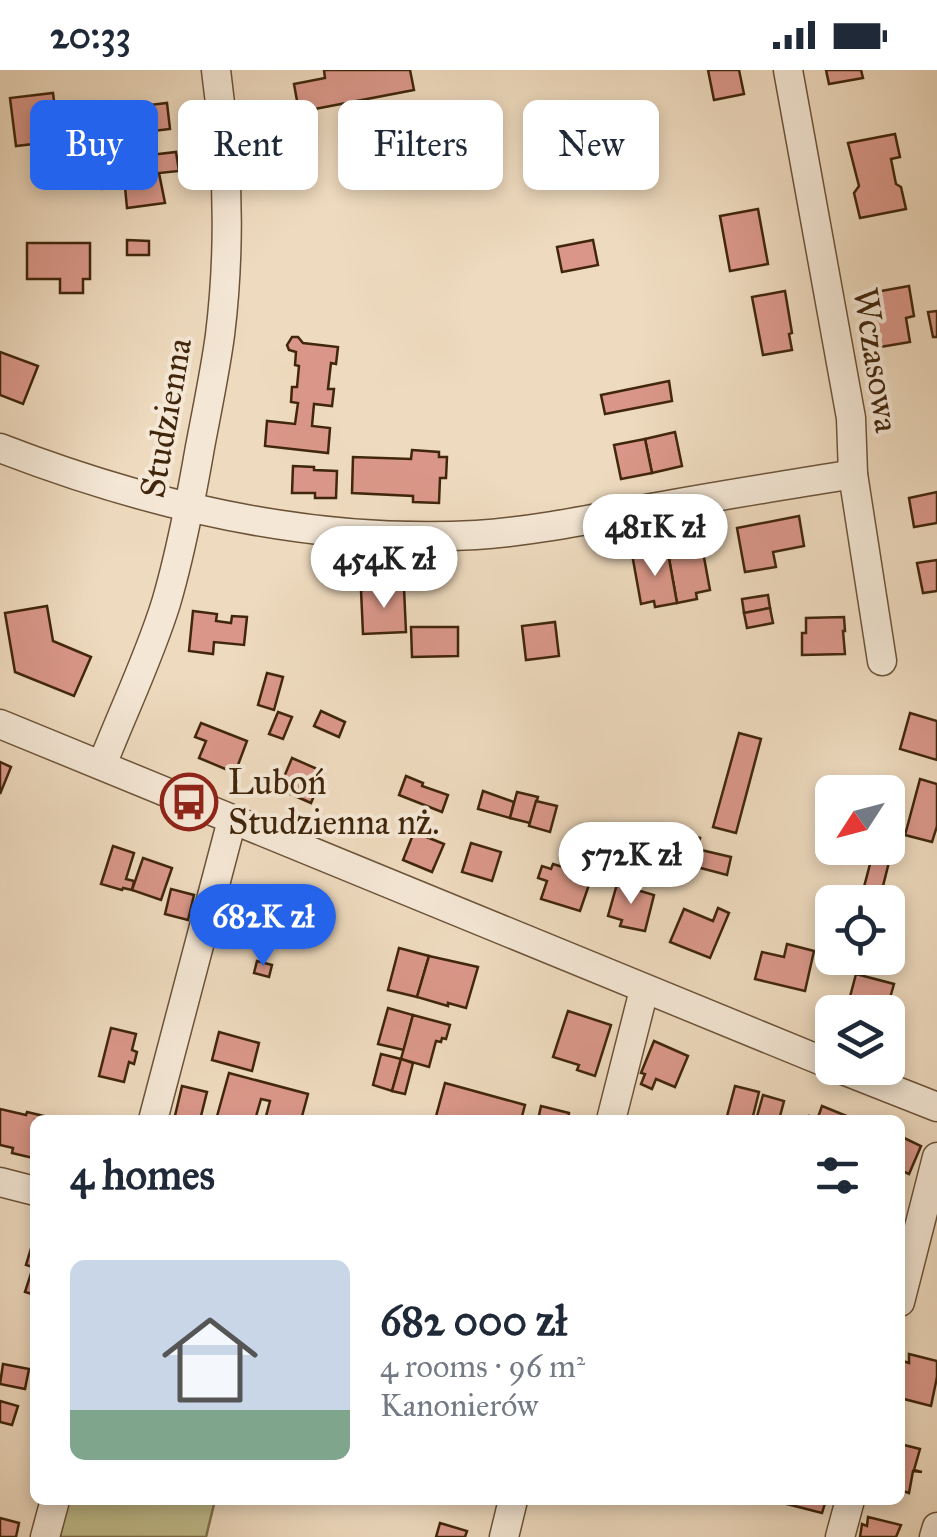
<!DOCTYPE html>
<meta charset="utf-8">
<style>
:root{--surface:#fff;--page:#f2f2f3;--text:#1f2937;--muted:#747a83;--line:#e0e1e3;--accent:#2563eb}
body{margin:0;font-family:"IM FELL Great Primer",serif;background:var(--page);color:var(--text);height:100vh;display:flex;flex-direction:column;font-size:38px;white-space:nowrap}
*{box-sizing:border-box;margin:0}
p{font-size:32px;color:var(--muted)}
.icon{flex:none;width:55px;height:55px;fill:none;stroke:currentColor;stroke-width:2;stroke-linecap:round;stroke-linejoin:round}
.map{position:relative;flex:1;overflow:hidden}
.details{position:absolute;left:30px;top:1045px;width:875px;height:390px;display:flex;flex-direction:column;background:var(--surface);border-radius:15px;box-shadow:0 5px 15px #0003}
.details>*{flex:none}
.hud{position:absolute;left:30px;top:30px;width:878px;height:90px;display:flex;gap:20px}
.needle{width:65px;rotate:234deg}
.tools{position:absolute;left:815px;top:705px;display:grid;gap:20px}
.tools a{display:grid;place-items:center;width:90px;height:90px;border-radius:15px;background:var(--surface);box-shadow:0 5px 15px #0003;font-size:50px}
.price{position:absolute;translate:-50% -85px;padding:0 22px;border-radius:35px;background:#fff;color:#222;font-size:32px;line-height:65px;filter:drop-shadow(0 2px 5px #0008)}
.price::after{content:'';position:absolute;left:50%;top:60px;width:30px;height:22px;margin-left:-15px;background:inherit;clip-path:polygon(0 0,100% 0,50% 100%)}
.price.active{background:var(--accent);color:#fff}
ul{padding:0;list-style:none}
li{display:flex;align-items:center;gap:30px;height:250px;padding:0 40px}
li+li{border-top:2px solid var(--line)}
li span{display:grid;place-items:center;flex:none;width:280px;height:200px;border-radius:15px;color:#555}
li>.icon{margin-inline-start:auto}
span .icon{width:120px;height:120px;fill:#fffc;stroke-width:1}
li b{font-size:42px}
h2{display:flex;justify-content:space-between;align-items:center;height:120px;padding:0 40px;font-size:42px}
.pill{padding:0 35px;border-radius:15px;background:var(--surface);box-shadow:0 5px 15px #0003;font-size:35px;line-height:90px}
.pill.active{background:var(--accent);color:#fff}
.status{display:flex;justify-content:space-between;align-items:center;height:70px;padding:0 50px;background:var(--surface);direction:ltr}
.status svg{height:28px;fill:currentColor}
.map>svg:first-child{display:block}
</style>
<div class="status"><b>20:33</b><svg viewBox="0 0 49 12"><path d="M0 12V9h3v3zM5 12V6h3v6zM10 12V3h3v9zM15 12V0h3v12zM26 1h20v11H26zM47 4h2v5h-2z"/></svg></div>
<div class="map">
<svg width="937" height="1467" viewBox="0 0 937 1467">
<rect width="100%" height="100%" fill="#eedabe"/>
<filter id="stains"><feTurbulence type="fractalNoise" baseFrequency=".002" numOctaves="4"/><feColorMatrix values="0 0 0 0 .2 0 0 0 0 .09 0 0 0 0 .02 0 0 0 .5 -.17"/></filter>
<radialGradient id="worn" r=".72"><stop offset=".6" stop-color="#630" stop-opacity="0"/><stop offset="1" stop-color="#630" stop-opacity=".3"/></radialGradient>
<polygon fill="#c1bd8c" stroke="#80724c" stroke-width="2.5" points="68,1430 215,1430 206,1467 60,1467"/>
<g fill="#da9789" stroke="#40260b" stroke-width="2.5">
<polygon points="324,0 410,0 414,20 299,42 294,14 325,8"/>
<polygon points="708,0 739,0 744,24 714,30"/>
<polygon points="826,0 861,0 863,8 829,14"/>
<polygon points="53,23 59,71 16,76 10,28"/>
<polygon points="167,33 170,59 144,62 141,36"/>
<polygon points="895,64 900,87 891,89 896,114 901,117 906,139 860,148 854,123 859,116 848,73"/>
<polygon points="176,82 179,101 159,103 165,133 127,138 125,117 102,119 99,91"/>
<polygon points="758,139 768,194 730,201 720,146"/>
<polygon points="127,170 149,171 149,185 127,185"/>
<polygon points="593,170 598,195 562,202 557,177"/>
<polygon points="27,173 90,173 90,209 83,209 83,223 60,223 60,209 27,209"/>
<polygon points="909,216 914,246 906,248 910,272 880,277 870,223"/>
<polygon points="785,221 792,263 789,264 792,280 763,285 752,227"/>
<polygon points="937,241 937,267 933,267 928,242"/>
<polygon points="292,267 298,267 303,273 338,277 336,294 331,293 328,319 334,319 332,336 314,334 312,356 330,358 328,383 265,376 267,351 295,354 298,333 291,332 292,317 297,317 299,296 295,295 296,282 289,280 287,275"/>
<polygon points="0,282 38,296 23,334 0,325"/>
<polygon points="669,311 672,331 605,344 601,325"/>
<polygon points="675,362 682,396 652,403 645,369"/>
<polygon points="645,369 652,403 621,409 614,375"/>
<polygon points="412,380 439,382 439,387 447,387 446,408 440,408 439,433 413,432 413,426 352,423 353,387 411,389"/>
<polygon points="293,396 314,397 314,400 337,401 336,428 315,428 315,423 292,423"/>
<polygon points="937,422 937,453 914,457 909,428"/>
<polygon points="799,446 804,476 773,482 776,497 745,502 737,458"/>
<polygon points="701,471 710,520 696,523 697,529 677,533 668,483 688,479 686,473"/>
<polygon points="648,481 649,487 668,483 677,533 655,537 654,531 641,534 632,484"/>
<polygon points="937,490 937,521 923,523 917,493"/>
<polygon points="404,518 406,562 363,564 361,520"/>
<polygon points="768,525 770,538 744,543 742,529"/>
<polygon points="47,536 53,571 91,587 74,626 15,602 5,543"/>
<polygon points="770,538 773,553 747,558 744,543"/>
<polygon points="193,541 217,544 216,551 231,553 232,546 247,547 244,575 214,572 213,584 189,581"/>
<polygon points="844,547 845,561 843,561 845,584 802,585 802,563 806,563 806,548"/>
<polygon points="555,552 559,586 526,590 522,556"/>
<polygon points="411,557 458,557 458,586 412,587"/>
<polygon points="267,603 283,607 274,640 258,635"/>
<polygon points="321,641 345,652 339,667 314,656"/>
<polygon points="278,642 292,647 283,669 269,664"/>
<polygon points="910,643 937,651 937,690 900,679"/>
<polygon points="201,653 247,671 235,703 199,688 206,671 195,667"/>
<polygon points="739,663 761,669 736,763 713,757"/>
<polygon points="292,688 324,702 311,733 279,719"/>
<polygon points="0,692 11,697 0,724"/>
<polygon points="406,706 423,713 422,716 448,725 442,742 399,725"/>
<polygon points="920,709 937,714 937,756 932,772 905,765"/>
<polygon points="483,721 514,732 510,748 478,739"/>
<polygon points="517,722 538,727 530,753 510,748"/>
<polygon points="536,731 557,736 550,762 529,756"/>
<polygon points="414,762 444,774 432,802 403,790"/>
<polygon points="685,764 700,768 697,779 731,787 727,805 678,792"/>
<polygon points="471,773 501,782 492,811 462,802"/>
<polygon points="113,776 134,783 126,809 134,811 132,820 123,818 122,820 101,814"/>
<polygon points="874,779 891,784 879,832 860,832"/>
<polygon points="143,788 172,798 161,830 132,820"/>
<polygon points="553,794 592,806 580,841 541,829 547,811 538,808 542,796 551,799"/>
<polygon points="617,814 654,825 645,861 620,856 622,850 608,846"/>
<polygon points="171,819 194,825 188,850 165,844"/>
<polygon points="718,838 729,843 710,888 670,872 684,839 713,851"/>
<polygon points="787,874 814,881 805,921 755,909 762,882 784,887"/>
<polygon points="399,878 429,886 417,927 388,920"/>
<polygon points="429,886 478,897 466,938 448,933 448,936 417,927"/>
<polygon points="257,891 272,895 269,907 254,903"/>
<polygon points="856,904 894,914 886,942 846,942"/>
<polygon points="388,938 413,945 404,980 378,974"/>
<polygon points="568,941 611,955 595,1006 577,1000 579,995 553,987"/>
<polygon points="413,945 450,955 446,969 442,968 441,972 436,971 429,997 401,989"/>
<polygon points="111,958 136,964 132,980 137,982 134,994 129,992 124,1012 99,1006"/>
<polygon points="219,962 259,973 252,1001 212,990"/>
<polygon points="654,971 688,986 675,1017 656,1009 652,1019 641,1014 645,1004 641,1003"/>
<polygon points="381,984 401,989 392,1021 373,1015"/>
<polygon points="401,989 413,993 405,1024 392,1021"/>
<polygon points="229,1003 308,1024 301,1050 265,1050 270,1031 261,1029 255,1050 216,1050"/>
<polygon points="445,1013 525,1035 521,1050 435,1050"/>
<polygon points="182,1016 207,1022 200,1050 174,1050"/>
<polygon points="735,1016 759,1022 752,1050 726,1050"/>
<polygon points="763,1025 784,1031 779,1050 756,1050"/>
<polygon points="541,1036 569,1043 568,1050 538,1050"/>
<polygon points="822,1036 854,1049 853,1050 807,1050 809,1046 817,1050"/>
<polygon points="0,1039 26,1045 27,1042 44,1046 43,1050 35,1050 33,1088 12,1083 13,1078 0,1075"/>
<polygon points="900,1066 921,1076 909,1104 900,1100"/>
<polygon points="35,1165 35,1225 25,1222 33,1197 26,1195"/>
<polygon points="909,1284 937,1291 937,1307 931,1336 900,1328 903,1291 909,1293"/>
<polygon points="3,1294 29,1299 25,1319 0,1314"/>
<polygon points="0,1331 18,1336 12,1355 0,1352"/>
<polygon points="900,1374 920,1379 914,1400 922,1402 913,1401 909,1423 900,1420"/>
<polygon points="788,1430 826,1430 822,1443 787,1434"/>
<polygon points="868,1447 901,1455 896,1467 860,1467 862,1454 867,1456"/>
<polygon points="0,1448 19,1453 16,1467 0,1467"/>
<polygon points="440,1453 467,1461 465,1467 436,1467"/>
</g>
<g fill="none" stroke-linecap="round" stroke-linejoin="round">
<g stroke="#6c5338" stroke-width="31">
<g id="minor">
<polyline points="788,0 851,348 853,404 882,591"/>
<path d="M0,378C150,436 314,474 476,465C537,461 597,448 657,437C722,425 788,415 853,404"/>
<polyline points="0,654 832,995"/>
<path d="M102,695C123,641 149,588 166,533C181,482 191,429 200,377C207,340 215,302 220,265C231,176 228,88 216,0"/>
<polyline points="838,998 937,1037"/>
<polyline points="153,1050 232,750"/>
<polyline points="611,1050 644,920"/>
<polyline points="0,1112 35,1121"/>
<polyline points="900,1232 937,1087"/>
<polyline points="45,1467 55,1430"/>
<polyline points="504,1467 513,1430"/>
<polyline points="840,1467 850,1430"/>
<polyline points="934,1467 937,1457"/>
</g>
</g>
<use href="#minor" stroke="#f4e7d5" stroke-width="28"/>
</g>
<defs>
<g id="bus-ring" transform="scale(2.875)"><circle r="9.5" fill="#f4e7d5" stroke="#8f2418" stroke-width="1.5"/><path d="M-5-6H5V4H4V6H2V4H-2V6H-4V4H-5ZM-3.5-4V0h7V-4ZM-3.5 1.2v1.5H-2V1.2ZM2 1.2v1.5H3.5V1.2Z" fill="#8f2418"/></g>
</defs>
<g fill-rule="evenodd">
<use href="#bus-ring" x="189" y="732"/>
</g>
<g text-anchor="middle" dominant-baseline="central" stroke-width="8" stroke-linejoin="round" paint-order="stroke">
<g font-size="35" fill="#40260b" stroke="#f4e7d5">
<text transform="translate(876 290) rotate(81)">Wczasowa</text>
<text transform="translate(166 348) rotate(-80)">Studzienna</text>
</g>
<g font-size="35" fill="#40260b" stroke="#f4e7d5" text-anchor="start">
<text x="228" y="712">Luboń<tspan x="228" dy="40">Studzienna nż.</tspan></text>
</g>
</g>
<rect width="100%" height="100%" filter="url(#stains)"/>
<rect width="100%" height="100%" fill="url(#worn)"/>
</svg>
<div class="tools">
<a><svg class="needle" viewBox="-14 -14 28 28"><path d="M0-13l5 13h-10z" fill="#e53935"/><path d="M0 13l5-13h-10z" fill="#747a83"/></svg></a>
<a><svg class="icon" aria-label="locate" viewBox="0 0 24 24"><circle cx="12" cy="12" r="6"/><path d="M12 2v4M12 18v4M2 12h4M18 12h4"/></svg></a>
<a><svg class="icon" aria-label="layers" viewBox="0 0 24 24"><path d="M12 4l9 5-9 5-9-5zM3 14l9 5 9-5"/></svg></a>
</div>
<b class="price" style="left:655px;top:509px">481K zł</b>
<b class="price" style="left:384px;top:541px">454K zł</b>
<b class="price" style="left:631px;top:837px">572K zł</b>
<b class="price active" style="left:263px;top:899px">682K zł</b>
<div class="hud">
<a class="pill active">Buy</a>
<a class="pill">Rent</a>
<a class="pill">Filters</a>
<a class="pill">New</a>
</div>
<section class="details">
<h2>4 homes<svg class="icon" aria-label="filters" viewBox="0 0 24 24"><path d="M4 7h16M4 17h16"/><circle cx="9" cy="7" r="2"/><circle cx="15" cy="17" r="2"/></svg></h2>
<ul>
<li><span style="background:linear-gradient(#c9d6e8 75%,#7fa58c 0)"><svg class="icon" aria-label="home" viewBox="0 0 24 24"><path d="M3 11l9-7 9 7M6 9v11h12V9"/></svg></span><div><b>682 000 zł</b><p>4 rooms · 96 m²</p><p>Kanonierów</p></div></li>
</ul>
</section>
</div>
